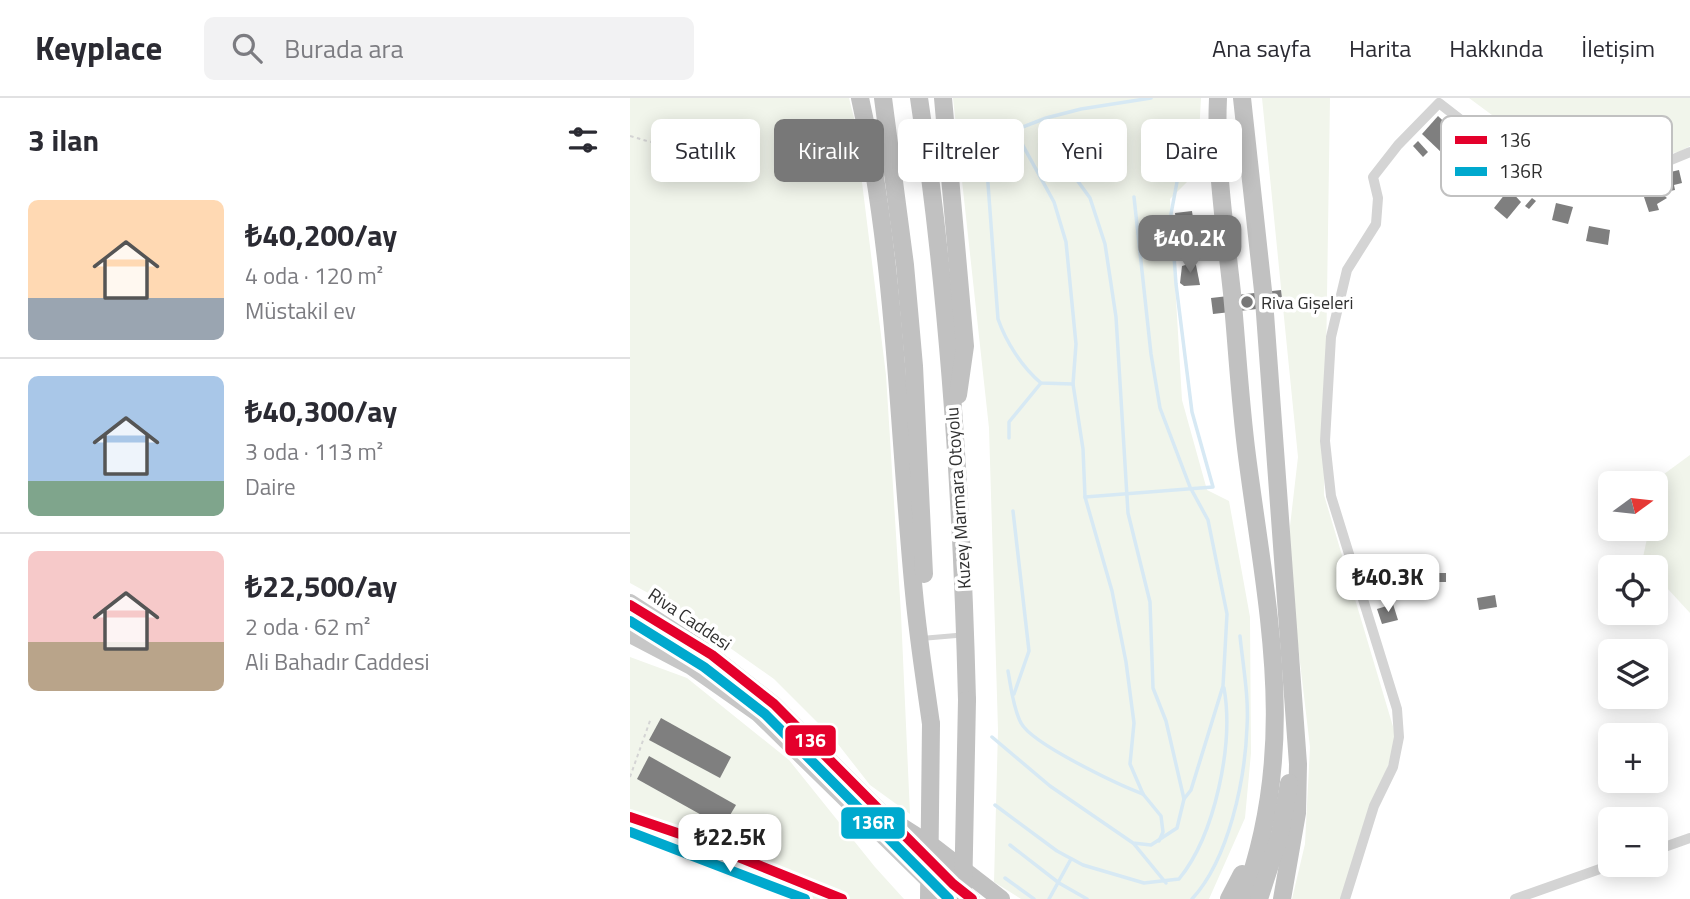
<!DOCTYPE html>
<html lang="tr">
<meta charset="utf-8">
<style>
:root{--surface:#fff;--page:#f2f2f3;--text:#2b2b33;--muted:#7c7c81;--line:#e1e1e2;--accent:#787878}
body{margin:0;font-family:"Titillium Web",sans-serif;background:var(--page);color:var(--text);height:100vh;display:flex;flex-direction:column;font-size:26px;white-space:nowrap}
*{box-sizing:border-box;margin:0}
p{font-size:23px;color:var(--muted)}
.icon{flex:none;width:38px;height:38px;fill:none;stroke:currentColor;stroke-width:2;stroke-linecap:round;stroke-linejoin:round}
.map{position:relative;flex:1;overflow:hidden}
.side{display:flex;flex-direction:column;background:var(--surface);width:630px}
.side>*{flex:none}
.guide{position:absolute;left:21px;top:21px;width:665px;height:63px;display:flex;gap:14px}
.needle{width:46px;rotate:75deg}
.fabs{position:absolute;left:968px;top:373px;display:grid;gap:14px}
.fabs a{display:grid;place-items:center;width:70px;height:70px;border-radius:10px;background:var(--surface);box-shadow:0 4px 18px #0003;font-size:35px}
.price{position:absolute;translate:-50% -60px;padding:0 16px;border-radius:14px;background:#fff;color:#222;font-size:23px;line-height:46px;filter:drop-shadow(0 2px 4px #0008)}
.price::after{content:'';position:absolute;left:50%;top:42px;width:21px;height:16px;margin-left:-10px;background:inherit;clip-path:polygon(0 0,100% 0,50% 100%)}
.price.current{background:var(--accent);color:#fff}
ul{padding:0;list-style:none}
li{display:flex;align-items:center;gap:21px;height:175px;padding:0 28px}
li+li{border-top:2px solid var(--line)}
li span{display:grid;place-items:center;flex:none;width:196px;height:140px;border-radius:10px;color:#555}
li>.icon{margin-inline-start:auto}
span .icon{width:84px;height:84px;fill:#fffc;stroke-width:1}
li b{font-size:30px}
h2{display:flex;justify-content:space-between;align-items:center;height:84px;padding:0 28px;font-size:30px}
.chip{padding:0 24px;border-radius:10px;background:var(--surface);box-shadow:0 4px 18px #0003;font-size:24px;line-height:63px}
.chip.current{background:var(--accent);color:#fff}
header{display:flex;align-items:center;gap:42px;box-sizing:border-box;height:98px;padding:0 35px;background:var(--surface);border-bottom:2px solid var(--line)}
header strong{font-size:33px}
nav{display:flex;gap:38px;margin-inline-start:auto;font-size:24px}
.search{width:490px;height:63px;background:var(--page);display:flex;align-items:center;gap:18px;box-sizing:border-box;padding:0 24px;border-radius:10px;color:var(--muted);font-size:26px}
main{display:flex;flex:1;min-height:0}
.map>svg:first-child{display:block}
</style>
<header>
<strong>Keyplace</strong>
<div class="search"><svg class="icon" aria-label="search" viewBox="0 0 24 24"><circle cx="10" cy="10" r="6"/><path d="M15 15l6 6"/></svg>Burada ara</div>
<nav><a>Ana sayfa</a><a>Harita</a><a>Hakkında</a><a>İletişim</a></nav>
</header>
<main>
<section class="side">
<h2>3 ilan<svg class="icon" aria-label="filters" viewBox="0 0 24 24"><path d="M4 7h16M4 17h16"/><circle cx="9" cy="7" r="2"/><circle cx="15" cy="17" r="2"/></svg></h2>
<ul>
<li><span style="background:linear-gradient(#ffd9b3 70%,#9aa5b1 0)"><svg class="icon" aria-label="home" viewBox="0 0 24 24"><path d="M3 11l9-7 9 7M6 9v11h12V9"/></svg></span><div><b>₺40,200/ay</b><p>4 oda · 120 m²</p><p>Müstakil ev</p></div></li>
<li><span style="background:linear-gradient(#a9c7e8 75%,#7fa58c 0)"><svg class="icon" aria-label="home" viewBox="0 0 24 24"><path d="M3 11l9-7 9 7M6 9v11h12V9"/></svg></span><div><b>₺40,300/ay</b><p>3 oda · 113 m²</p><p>Daire</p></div></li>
<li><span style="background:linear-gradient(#f6c9c9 65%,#b9a48a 0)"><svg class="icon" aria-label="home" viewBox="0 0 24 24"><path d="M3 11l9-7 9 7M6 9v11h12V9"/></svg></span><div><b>₺22,500/ay</b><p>2 oda · 62 m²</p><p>Ali Bahadır Caddesi</p></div></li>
</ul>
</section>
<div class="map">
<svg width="1060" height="801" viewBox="0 0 1060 801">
<rect width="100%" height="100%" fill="#fff"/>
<g fill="#f1f5eb">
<polygon points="0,0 219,0 224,20 256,277 271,516 280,716 240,687 204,641 144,581 38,506 0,485"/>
<polygon points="323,0 571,0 567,74 540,101 552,302 577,392 599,403 620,519 621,655 615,720 579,801 391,801 364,784 368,632 359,330"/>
<polygon points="632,0 700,0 694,397 767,642 711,801 662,801 675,746 680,649 657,454 668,359"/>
<polygon points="839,0 1060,0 1060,48 1049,54 1017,59 958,50 943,40 889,37"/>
<polygon points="1060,357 1060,515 1026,478 1026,469 1017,469 1012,464 1019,431 1026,430 1026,399 1030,379"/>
<polygon points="0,559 57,580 159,662 245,769 274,801 174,801 46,732 0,718"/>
</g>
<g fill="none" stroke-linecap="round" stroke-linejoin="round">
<g stroke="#d7e9f4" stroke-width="3.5">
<polyline points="385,33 424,104 436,144 446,246 443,286 453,351 455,399 482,493 496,564 504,625 500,666 513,696 531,718 533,734 529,743"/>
<path d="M355,45L368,221C376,244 392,269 411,285L443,286"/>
<polyline points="344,48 416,20 451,11 521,0"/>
<polyline points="504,99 521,256 530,310 560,389 578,422 597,516 593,588 561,692 554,701"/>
<polyline points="379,340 379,324 411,285"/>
<polyline points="455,399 583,389 562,314 546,186 541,116 547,84"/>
<polyline points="383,413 399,553 384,596"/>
<path d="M378,573C381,589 383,610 391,625C402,646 489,687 513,696"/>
<polyline points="362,639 420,688 503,745 521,747 547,730 554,701 536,623 523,590 520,504 498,415 486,219 475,146 460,100 410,31"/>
<path d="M365,707L427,753L453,767L514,785L549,781C585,737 604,646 594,590"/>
<polyline points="504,746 536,785"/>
<polyline points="380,747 429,785 457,801"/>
<polyline points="375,780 404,801"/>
<polyline points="419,801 441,761"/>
<path d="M562,801C599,761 615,682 617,629C619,599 613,568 610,538"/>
</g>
</g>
<g fill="#7f7f7f">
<polygon points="808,18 829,38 812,55 792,36"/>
<polygon points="788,43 798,54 793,59 783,48"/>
<polygon points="1049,72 1052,85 1044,87 1045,92 1040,93 1032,76"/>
<polygon points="879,91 891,104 877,121 864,110"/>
<polygon points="1030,94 1037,100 1027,106 1029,112 1019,114 1014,99"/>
<polygon points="902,100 906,103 899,111 895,108"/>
<polygon points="926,105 943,109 938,126 922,122"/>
<polygon points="562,113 565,135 548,137 545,115"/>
<polygon points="959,128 980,132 978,147 956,143"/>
<polygon points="562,165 566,167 570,187 554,188 550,185 552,168"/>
<polygon points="651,192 653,208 583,216 581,200"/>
<polygon points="755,472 755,478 745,479 745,473"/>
<rect x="809" y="475" width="7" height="9"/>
<polygon points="803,476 804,488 761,489 761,478"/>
<polygon points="865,497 867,509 849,512 847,500"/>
<polygon points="763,506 768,522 752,526 747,511"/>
<polygon points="31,620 101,659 90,680 19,642"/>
<polygon points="19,658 106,707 93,729 7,681"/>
</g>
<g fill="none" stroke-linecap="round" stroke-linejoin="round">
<g stroke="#d4d4d4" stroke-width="2" stroke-dasharray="3.5 3.5" stroke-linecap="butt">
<path d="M0,38C21,44 36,51 55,36"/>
<polyline points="0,679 21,620"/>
</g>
<polyline stroke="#d4d4d4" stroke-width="5" points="297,540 332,537"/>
<g stroke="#d4d4d4" stroke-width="10">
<polyline points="1026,752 1060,740"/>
<polyline points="715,801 744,708 763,669 769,639 767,611 701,398 695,343 701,239 717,172 746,126 748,100 743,79 768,47 809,5 849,36 898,41 943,59 983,64 1041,62 1060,54"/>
<polyline points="885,801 984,766"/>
</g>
<polyline stroke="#cdcdcd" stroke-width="14" points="0,719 59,739 212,801"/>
<g stroke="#c7c7c7" stroke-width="16">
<polyline points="0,504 82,557 144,606 323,786 342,801"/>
<polyline points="0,537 61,569 128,616 317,801"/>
</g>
<g stroke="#c1c1c1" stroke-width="18">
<path d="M230,0C266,163 268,330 284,495C288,539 295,583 301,626"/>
<polyline points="253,0 275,167 284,268 294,476"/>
<path d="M289,0C319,199 332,401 337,602"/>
<polyline points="313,0 335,248 328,297"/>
<path d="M588,0C585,65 595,130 602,195C607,249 610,304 617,358C637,514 670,647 613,801"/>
<polyline points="612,0 634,202 668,666 667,715 652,801"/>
<polyline points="261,722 305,750 371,801"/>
<polyline points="599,801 612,776"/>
<polyline points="629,801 650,736 659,685"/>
</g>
<g stroke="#c1c1c1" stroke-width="18">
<polyline points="299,801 301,626"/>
<polyline points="333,801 337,602"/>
</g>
<g stroke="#fff" stroke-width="16">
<g id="bus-1">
<polyline points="0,507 82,557 144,606 323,786 342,801"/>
<polyline points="0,719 59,739 212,801"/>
</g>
</g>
<g stroke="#fff" stroke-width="16">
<g id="bus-2">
<polyline points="0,523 74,569 135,616 319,801"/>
<polyline points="0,734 175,801"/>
</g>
</g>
<use href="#bus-1" stroke="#e4002b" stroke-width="10"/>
<use href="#bus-2" stroke="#00a9ce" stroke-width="10"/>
</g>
<circle fill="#787878" stroke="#fff" stroke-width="2.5" cx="617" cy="204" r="7"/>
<g text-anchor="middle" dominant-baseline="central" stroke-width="7" stroke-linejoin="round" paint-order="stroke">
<g font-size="18" fill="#2f2f2f" stroke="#fff" text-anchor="start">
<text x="631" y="204">Riva Gişeleri</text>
</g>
<g font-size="18" fill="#2f2f2f" stroke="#fff">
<text transform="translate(328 400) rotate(-94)">Kuzey Marmara Otoyolu</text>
<text transform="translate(60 521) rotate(34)">Riva Caddesi</text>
</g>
</g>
<rect x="811" y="18" width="231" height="80" rx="10" fill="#fff" stroke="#c1c1c1" stroke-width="2"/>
<rect x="825" y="38" width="32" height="8" fill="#e4002b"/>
<rect x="825" y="69" width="32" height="9" fill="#00a9ce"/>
<g font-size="19" fill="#2f2f2f">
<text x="869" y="49">136</text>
<text x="869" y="80">136R</text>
</g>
<g stroke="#fff" stroke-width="2.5">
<rect x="154" y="626" width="53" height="33" rx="7" fill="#e4002b"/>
<rect x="210" y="708" width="66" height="34" rx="7" fill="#00a9ce"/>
</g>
<g font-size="19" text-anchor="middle" font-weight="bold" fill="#fff">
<text x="180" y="649">136</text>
<text x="243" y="731">136R</text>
</g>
</svg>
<div class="fabs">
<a><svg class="needle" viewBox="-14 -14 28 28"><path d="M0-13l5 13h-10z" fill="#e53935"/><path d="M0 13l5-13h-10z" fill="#7c7c81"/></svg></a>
<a><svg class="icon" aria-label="locate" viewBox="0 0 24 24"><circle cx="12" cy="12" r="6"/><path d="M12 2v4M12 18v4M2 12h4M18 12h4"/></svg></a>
<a><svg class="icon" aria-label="layers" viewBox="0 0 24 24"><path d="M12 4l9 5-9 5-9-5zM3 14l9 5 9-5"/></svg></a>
<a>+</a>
<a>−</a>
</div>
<b class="price current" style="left:560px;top:177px">₺40.2K</b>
<b class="price" style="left:758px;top:516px">₺40.3K</b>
<b class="price" style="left:100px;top:776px">₺22.5K</b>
<div class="guide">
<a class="chip">Satılık</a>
<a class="chip current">Kiralık</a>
<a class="chip">Filtreler</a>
<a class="chip">Yeni</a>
<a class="chip">Daire</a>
</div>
</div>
</main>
